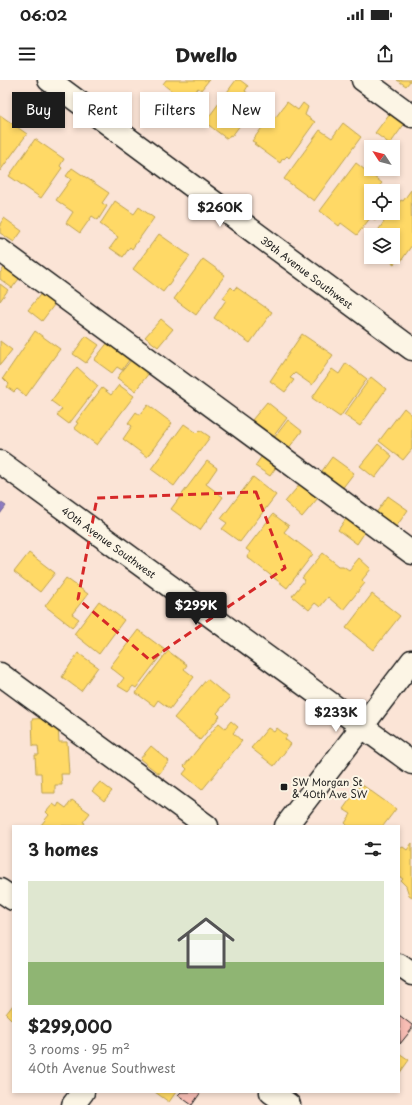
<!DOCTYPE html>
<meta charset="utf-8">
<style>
:root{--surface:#fff;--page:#f2f2f2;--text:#222;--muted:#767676;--accent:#1c1c1c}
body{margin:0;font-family:"Playpen Sans",sans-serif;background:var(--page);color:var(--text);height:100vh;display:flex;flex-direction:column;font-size:15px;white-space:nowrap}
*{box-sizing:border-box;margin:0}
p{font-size:13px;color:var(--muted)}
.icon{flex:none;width:22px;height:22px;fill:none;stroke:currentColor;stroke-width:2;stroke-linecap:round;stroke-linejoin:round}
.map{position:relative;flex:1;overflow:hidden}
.sheet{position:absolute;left:12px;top:745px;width:388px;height:268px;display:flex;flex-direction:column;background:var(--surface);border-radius:0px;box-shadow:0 2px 6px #0003}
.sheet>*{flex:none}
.hud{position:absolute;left:12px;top:12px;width:388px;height:36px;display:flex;gap:8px}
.needle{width:26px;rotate:306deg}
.fabs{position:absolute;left:364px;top:60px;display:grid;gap:8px}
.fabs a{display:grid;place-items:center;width:36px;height:36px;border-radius:0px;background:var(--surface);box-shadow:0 2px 6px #0003;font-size:20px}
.price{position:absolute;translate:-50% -34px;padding:0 9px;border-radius:4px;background:#fff;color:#222;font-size:13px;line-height:26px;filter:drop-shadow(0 1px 2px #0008)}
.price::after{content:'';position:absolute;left:50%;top:24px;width:12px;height:9px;margin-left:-6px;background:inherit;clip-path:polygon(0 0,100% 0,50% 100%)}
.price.on{background:var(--accent);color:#fff}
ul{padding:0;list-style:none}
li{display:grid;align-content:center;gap:8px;height:212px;padding:0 16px}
li span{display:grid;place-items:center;height:124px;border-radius:0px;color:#555}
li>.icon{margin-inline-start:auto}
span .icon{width:72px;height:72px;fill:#fffc;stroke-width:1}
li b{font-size:17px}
h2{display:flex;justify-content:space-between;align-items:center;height:48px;padding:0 16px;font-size:17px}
.pill{padding:0 14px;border-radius:0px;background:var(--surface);box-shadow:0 2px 6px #0003;font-size:14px;line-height:36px}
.pill.on{background:var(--accent);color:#fff}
.status{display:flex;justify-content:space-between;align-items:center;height:28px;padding:0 20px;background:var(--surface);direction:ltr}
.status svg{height:11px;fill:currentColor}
header{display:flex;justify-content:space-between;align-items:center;height:52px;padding:0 16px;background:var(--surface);font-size:18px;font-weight:800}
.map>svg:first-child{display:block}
</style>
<div class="status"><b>06:02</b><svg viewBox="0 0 49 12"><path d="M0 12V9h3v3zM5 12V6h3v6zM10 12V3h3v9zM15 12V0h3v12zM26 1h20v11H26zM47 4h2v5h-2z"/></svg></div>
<header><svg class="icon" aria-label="menu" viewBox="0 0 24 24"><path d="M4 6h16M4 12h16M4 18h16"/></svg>Dwello<svg class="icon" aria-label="share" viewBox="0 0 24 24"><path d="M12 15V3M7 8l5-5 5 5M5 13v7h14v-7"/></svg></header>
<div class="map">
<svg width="412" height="1025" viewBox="0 0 412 1025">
<rect width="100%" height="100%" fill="#fbe4d6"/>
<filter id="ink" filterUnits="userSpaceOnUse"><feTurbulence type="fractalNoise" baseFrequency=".025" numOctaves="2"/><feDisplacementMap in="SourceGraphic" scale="8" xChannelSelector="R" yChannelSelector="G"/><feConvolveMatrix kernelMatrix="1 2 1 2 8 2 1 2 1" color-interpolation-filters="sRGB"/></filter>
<g filter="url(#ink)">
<g fill="#ffd966" stroke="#bba050">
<polygon points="166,0 209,0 201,10 198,8 186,23 163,4"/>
<polygon points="236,0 240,0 248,6 245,11 258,21 232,56 230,55 227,59 206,43 209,39 208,38"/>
<polygon points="397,0 411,0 406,6"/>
<polygon points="287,22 298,30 303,23 308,27 305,35 315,42 289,78 287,76 284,79 283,78 280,83 254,64 256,63 252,61 264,45 260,42 268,31 276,37"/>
<polygon points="390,33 405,43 390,64 375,53"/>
<polygon points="0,35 27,54 0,91"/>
<polygon points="343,43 361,57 314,121 284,99 320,50 332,58"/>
<polygon points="35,59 64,79 60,86 62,88 41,118 9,96"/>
<polygon points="356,83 382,103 376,110 377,111 371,111 371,133 380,133 375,140 371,137 357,155 341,143 339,146 320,131"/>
<polygon points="72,88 109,113 102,123 107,126 98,140 92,136 80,153 66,143 73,132 56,120 71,99 66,96"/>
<polygon points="411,110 412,165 401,181 398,179 394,184 384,177 393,177 393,155 375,155 390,133 393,133 393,128 396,124 397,125 401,120 403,121"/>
<polygon points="115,121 134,134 139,127 154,138 132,169 130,167 123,177 110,168 118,157 100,144"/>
<polygon points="4,138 22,151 14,162 0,153 0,144"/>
<polygon points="159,154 190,176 163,212 133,189"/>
<polygon points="203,179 225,195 196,235 174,219"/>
<polygon points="8,183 22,195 12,208 0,199 0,193"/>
<polygon points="0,204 8,210 0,221"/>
<polygon points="231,207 234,210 236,207 272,232 250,263 214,238 226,220 223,218"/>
<polygon points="43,211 57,221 42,241 28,230"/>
<polygon points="161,239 173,249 158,267 145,257"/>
<polygon points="35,251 60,269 26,316 17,309 14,312 7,307 9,304 3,298"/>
<polygon points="302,254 333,275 312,305 295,293 290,298 294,300 285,312 270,301"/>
<polygon points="86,256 99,265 86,283 73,274"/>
<polygon points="0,261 12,270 0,285"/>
<polygon points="109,261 126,274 124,276 129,280 122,290 117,287 112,293 94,280"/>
<polygon points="131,280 149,293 135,311 117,298"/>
<polygon points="346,283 367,299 340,337 312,318 332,289 339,294"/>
<polygon points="77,287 98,306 69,344 57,335 62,329 51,321"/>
<polygon points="371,297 386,309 360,346 344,335"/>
<polygon points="119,305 134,316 97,365 74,348 78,343 76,342 102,308 111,315"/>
<polygon points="267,322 287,338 273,357 252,340"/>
<polygon points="148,325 172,343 147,377 123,359 132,346 128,343 136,332 140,335"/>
<polygon points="404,328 412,335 412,369 403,380 379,361"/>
<polygon points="288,340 302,351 288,369 274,358"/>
<polygon points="184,344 197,353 200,350 210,357 174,406 151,389"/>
<polygon points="378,364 392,376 375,398 360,386"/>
<polygon points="264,373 279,383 270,396 255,386"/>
<polygon points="332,377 354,393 341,410 322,397 325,393 322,391"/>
<polygon points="207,381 217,388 206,404 223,417 200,450 171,429"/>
<polygon points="253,397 276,415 240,462 222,449 227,443 221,439"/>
<polygon points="301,403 318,418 302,437 285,422"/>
<polygon points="388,416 408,430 396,447 376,433"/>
<polygon points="273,434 289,446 284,452 313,474 287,508 247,477 250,472 246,469"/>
<polygon points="348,436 367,449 357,464 338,450"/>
<polygon points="29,473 55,493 40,512 14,492"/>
<polygon points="323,473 339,486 343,486 349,490 359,478 371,489 362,500 365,503 343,530 328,517 320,527 315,523 309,530 292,516 305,500 302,498"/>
<polygon points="66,498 88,514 72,534 79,539 72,547 45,526"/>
<polygon points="372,514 400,536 373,570 346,548"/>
<polygon points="99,521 124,540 99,574 74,554"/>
<polygon points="138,550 165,570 136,608 133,606 128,612 118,606 124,598 110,587"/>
<polygon points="168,571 187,585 184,589 194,597 170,629 158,620 154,626 136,613"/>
<polygon points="78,573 98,587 81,611 62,597"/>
<polygon points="207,599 230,618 217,633 220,636 200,660 174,638"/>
<polygon points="51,638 58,644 59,662 67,662 69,694 61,694 62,705 55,705 55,713 42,713 41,693 36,693 35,675 39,675 38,666 33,666 32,639"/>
<polygon points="231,641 238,647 233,653 242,661 202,710 183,694 187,689 184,686 219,643 225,648"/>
<polygon points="268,648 274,652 277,648 287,656 285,659 291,664 274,686 251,668"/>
<polygon points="151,666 169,681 159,694 140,679"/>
<polygon points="100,702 112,711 104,721 92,711"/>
<polygon points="361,704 396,729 383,746 348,746 345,743 351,734 343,729"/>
<polygon points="72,720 90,733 83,742 85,743 83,746 41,745 49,735 46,732 53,724 57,727 59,723 66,728"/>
<polygon points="412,763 412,817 409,815 406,806 401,801 403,799 400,797 399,769 403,767 407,770"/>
<polygon points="13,925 13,941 6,934"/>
<polygon points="399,973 409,980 399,994"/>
<polygon points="155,1012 176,1012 169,1022"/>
</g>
<polygon fill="#8e7cc3" stroke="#6c5f91" points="0,422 6,426 0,434"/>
<g fill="#f8bdb4" stroke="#1c1c1c">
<polygon points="399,935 412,945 412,949 400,964"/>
<polygon points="181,1012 201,1012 192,1025 178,1015"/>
</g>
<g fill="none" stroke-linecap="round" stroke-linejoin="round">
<g stroke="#1c1c1c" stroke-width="25">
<g id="minor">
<polyline points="49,0 412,269"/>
<polyline points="363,0 412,36"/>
<polyline points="0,170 412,473"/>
<polyline points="0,382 412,683"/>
<polyline points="0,594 207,746"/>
<polyline points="286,746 412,581"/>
<polyline points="0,810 13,819"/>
<polyline points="399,885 412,894"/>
<polyline points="271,1012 289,1025"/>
<polyline points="73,1025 83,1012"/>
</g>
</g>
<use href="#minor" stroke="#fcf5e5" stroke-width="22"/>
</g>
</g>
<path fill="none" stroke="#d62828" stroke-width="3" stroke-dasharray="8 5" stroke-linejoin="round" d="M256,412L285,488L150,580L78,519L97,418Z"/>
<rect fill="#1c1c1c" stroke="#fcf5e5" stroke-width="1.5" x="280" y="703" width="8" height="8" rx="2"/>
<g text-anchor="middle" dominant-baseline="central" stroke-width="4" stroke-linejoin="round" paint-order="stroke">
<g font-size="10" fill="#1c1c1c" stroke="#fcf5e5">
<text transform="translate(307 192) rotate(37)">39th Avenue Southwest</text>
<text transform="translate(109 462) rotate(36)">40th Avenue Southwest</text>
</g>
<g font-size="10" fill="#1c1c1c" stroke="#fcf5e5" text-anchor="start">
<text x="292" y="701">SW Morgan St<tspan x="292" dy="12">&amp; 40th Ave SW</tspan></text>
</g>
</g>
</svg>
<div class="fabs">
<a><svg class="needle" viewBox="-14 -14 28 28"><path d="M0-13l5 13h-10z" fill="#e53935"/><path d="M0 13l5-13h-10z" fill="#767676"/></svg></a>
<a><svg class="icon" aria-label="locate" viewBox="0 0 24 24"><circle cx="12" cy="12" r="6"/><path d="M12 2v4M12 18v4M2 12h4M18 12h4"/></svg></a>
<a><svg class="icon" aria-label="layers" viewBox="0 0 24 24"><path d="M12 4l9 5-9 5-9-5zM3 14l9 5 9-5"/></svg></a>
</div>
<b class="price" style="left:220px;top:148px">$260K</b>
<b class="price on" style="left:196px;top:546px">$299K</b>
<b class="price" style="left:336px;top:653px">$233K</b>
<div class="hud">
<a class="pill on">Buy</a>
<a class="pill">Rent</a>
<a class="pill">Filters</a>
<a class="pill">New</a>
</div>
<section class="sheet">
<h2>3 homes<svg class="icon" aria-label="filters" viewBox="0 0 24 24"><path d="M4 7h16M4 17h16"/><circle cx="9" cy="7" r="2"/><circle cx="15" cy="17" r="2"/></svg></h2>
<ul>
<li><span style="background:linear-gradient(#dfe7d0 65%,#8fb573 0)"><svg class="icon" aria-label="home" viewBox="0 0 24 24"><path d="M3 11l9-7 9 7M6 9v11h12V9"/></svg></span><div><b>$299,000</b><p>3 rooms · 95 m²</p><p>40th Avenue Southwest</p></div></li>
</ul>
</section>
</div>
